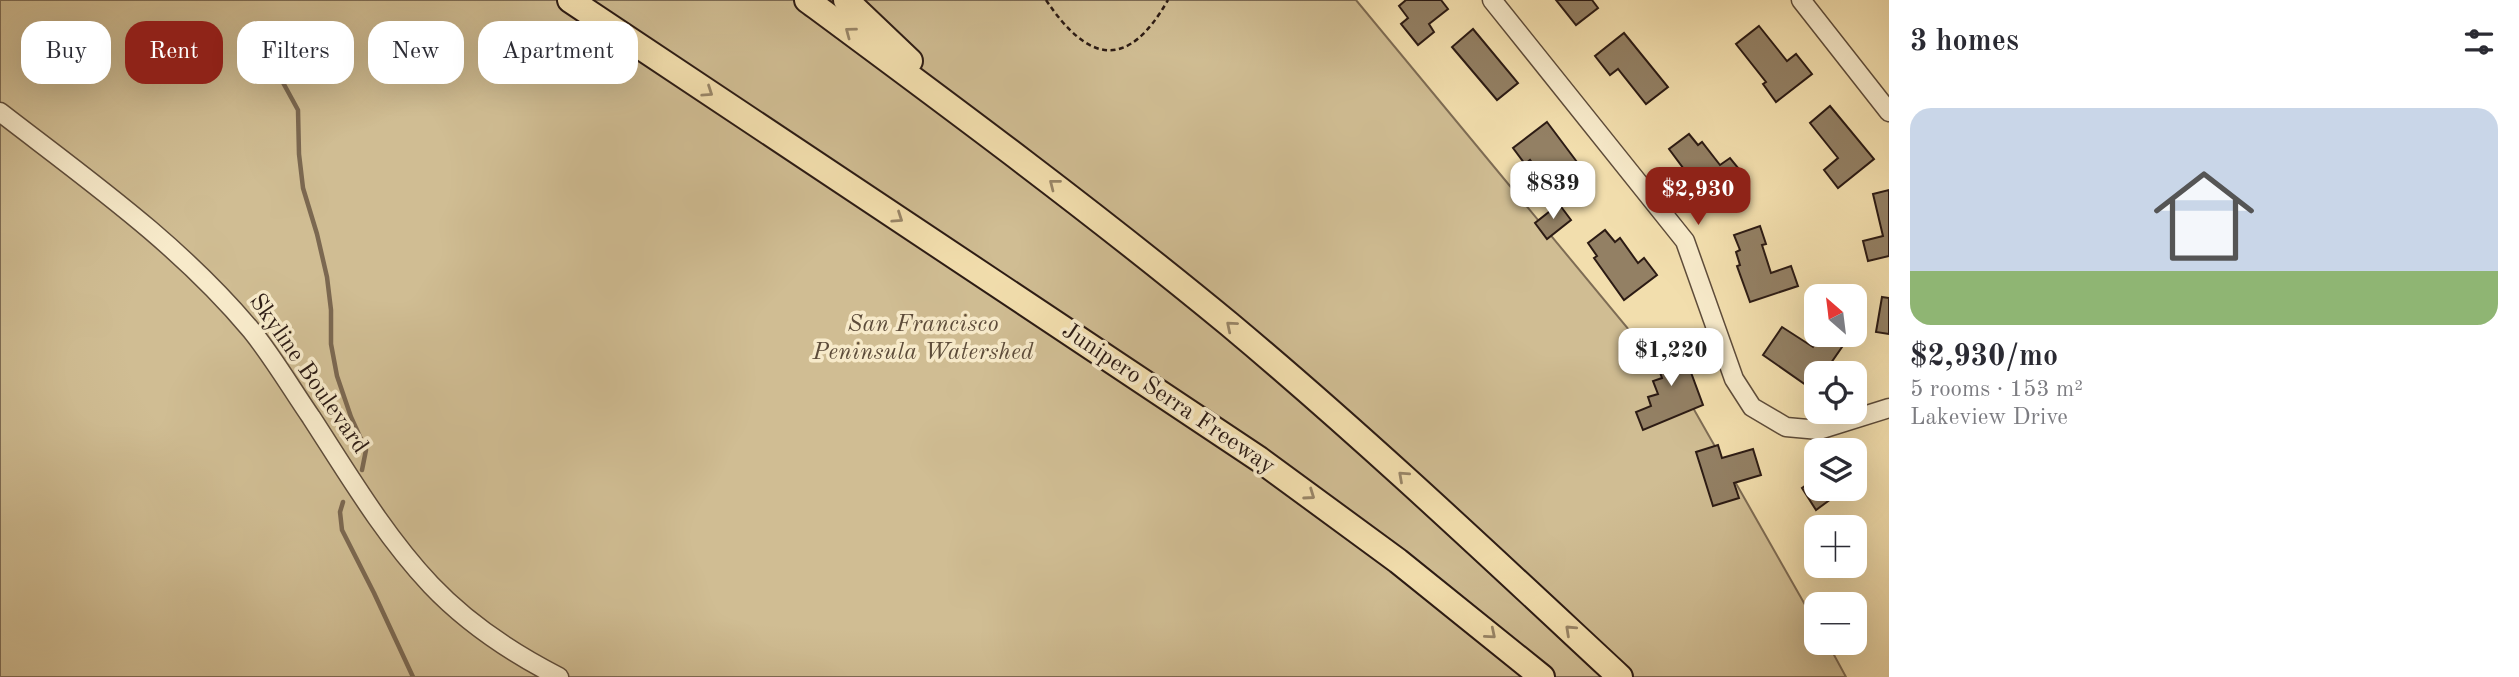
<!DOCTYPE html>
<meta charset="utf-8">
<style>
:root{--surface:#fff;--page:#f7f7f7;--text:#2b2b33;--muted:#7c7c81;--line:#e1e1e2;--accent:#8f2418}
body{margin:0;font-family:"Old Standard TT",serif;background:var(--page);color:var(--text);height:100vh;display:flex;flex-direction:column;font-size:26px;white-space:nowrap}
*{box-sizing:border-box;margin:0}
p{font-size:23px;color:var(--muted)}
.icon{flex:none;width:38px;height:38px;fill:none;stroke:currentColor;stroke-width:2;stroke-linecap:round;stroke-linejoin:round}
.map{position:relative;flex:1;overflow:hidden}
.sheet{display:flex;flex-direction:column;background:var(--surface);width:630px}
.sheet>*{flex:none}
.guide{position:absolute;left:21px;top:21px;width:665px;height:63px;display:flex;gap:14px}
.needle{width:46px;rotate:332deg}
.controls{position:absolute;left:1804px;top:284px;display:grid;gap:14px}
.controls a{display:grid;place-items:center;width:63px;height:63px;border-radius:14px;background:var(--surface);box-shadow:0 7px 28px #0002;font-size:35px}
.price{position:absolute;translate:-50% -60px;padding:0 16px;border-radius:14px;background:#fff;color:#222;font-size:23px;line-height:46px;filter:drop-shadow(0 2px 4px #0008)}
.price::after{content:'';position:absolute;left:50%;top:42px;width:21px;height:16px;margin-left:-10px;background:inherit;clip-path:polygon(0 0,100% 0,50% 100%)}
.price.current{background:var(--accent);color:#fff}
ul{padding:0;list-style:none}
li{display:grid;align-content:center;gap:14px;height:371px;padding:0 21px}
li+li{border-top:2px solid var(--line)}
li span{display:grid;place-items:center;height:217px;border-radius:21px;color:#555}
li>.icon{margin-inline-start:auto}
span .icon{width:126px;height:126px;fill:#fffc;stroke-width:1}
li b{font-size:30px}
h2{display:flex;justify-content:space-between;align-items:center;height:84px;padding:0 21px;font-size:30px}
.pill{padding:0 24px;border-radius:21px;background:var(--surface);box-shadow:0 7px 28px #0002;font-size:24px;line-height:63px}
.pill.current{background:var(--accent);color:#fff}
main{display:flex;flex:1;min-height:0}
.map>svg:first-child{display:block}
</style>
<main>
<div class="map">
<svg width="1889" height="677" viewBox="0 0 1889 677">
<rect width="100%" height="100%" fill="#f2dead"/>
<filter id="stains"><feTurbulence type="fractalNoise" baseFrequency=".00286" numOctaves="4"/><feColorMatrix values="0 0 0 0 .2 0 0 0 0 .09 0 0 0 0 .02 0 0 0 .5 -.17"/></filter>
<radialGradient id="worn" r=".72"><stop offset=".6" stop-color="#630" stop-opacity="0"/><stop offset="1" stop-color="#630" stop-opacity=".3"/></radialGradient>
<polygon fill="#d0bd93" stroke="#7e6c54" stroke-width="2" points="0,0 1356,0 1692,406 1816,624 1816,642 1827,642 1846,677 0,677"/>
<polygon fill="#af9c79" stroke="#7b6851" stroke-width="2" points="1528,174 1545,195 1537,202 1527,196 1518,182"/>
<g fill="none" stroke-linecap="round" stroke-linejoin="round">
<g stroke="#7b6851" stroke-width="4.5">
<polyline points="269,57 298,110 299,154 303,188 317,234 327,277 331,310 331,344 337,376 351,417 366,450 362,470"/>
<polyline points="343,502 340,512 342,530 374,593 413,677"/>
</g>
</g>
<g fill="#938064" stroke="#2c1b14" stroke-width="2">
<polygon points="1406,0 1441,0 1448,9 1429,24 1434,32 1418,45 1401,24 1408,18 1399,6"/>
<polygon points="1556,0 1592,0 1598,8 1576,25"/>
<polygon points="1759,26 1787,61 1796,54 1812,74 1776,102 1763,84 1766,82 1736,44"/>
<polygon points="1473,29 1518,83 1497,100 1452,47"/>
<polygon points="1624,33 1668,87 1646,104 1618,69 1610,75 1595,56"/>
<polygon points="1830,106 1874,159 1838,188 1824,170 1838,158 1810,123"/>
<polygon points="1547,122 1586,174 1563,192 1552,177 1546,181 1530,160 1525,164 1513,148"/>
<polygon points="1689,134 1698,145 1702,142 1720,165 1730,158 1743,174 1707,200 1669,149"/>
<polygon points="1889,190 1889,256 1868,261 1863,241 1883,236 1873,194"/>
<polygon points="1559,204 1571,220 1547,239 1535,223"/>
<polygon points="1760,226 1766,244 1762,245 1771,273 1791,266 1798,286 1750,302 1737,266 1740,265 1736,252 1740,250 1734,235"/>
<polygon points="1605,230 1615,242 1620,238 1638,263 1644,258 1657,275 1624,300 1594,258 1597,256 1588,243"/>
<polygon points="1882,297 1889,298 1889,334 1876,332"/>
<polygon points="1782,327 1813,347 1822,334 1842,347 1824,373 1816,373 1816,392 1763,355"/>
<polygon points="1679,340 1703,405 1643,430 1636,412 1651,406 1648,397 1658,394 1653,381 1662,378 1652,350"/>
<polygon points="1718,445 1722,458 1753,449 1761,475 1734,483 1739,498 1713,506 1696,452"/>
<polygon points="1816,478 1816,488 1846,488 1816,510 1802,488"/>
</g>
<g fill="none" stroke-linecap="round" stroke-linejoin="round">
<g stroke="#5e4c3a" stroke-width="21">
<g id="minor">
<polyline points="1492,0 1685,241 1734,379 1752,407 1786,427 1819,430 1889,408"/>
<polyline points="1801,0 1889,112"/>
<path d="M0,112C88,180 179,244 251,330C273,357 291,388 311,417C348,474 384,535 431,585C468,624 512,653 559,677"/>
</g>
</g>
<g stroke="#2c1b14" stroke-width="28">
<g id="highway">
<polyline points="570,0 1259,459 1398,561 1542,677"/>
<path d="M807,0C950,106 1092,211 1229,324C1364,437 1491,557 1620,677"/>
<polyline points="846,0 910,61"/>
</g>
</g>
<path stroke="#2c1b14" stroke-width="2.5" stroke-dasharray="5 3.5" stroke-linecap="butt" d="M1046,0C1089,64 1128,70 1168,0"/>
<use href="#minor" stroke="#f7eaca" stroke-width="18"/>
<use href="#highway" stroke="#f2dead" stroke-width="24"/>
</g>
<defs><path id="oneway-chevron" d="M-2-3.5L2.5 0L-2 3.5" fill="none" stroke-width="1.6" stroke-linecap="round" stroke-linejoin="round" transform="scale(1.75)"/></defs>
<g stroke="#998668">
<use href="#oneway-chevron" transform="translate(850 32) rotate(-143)"/>
<use href="#oneway-chevron" transform="translate(708 92) rotate(34)"/>
<use href="#oneway-chevron" transform="translate(1054 184) rotate(-142)"/>
<use href="#oneway-chevron" transform="translate(898 218) rotate(34)"/>
<use href="#oneway-chevron" transform="translate(1231 326) rotate(-140)"/>
<use href="#oneway-chevron" transform="translate(1403 476) rotate(-138)"/>
<use href="#oneway-chevron" transform="translate(1310 495) rotate(35)"/>
<use href="#oneway-chevron" transform="translate(1570 630) rotate(-137)"/>
<use href="#oneway-chevron" transform="translate(1491 634) rotate(40)"/>
</g>
<g text-anchor="middle" dominant-baseline="central" stroke-width="7" stroke-linejoin="round" paint-order="stroke">
<g font-size="24" font-style="italic" fill="#5d4c3a" stroke="#f7eaca">
<text x="923" y="325">San Francisco<tspan x="923" dy="28">Peninsula Watershed</tspan></text>
</g>
<g font-size="24" fill="#2c1b14" stroke="#f7eaca">
<text transform="translate(308 374) rotate(55)">Skyline Boulevard</text>
<text transform="translate(1168 399) rotate(34)">Junipero Serra Freeway</text>
</g>
</g>
<rect width="100%" height="100%" filter="url(#stains)"/>
<rect width="100%" height="100%" fill="url(#worn)"/>
</svg>
<div class="controls">
<a><svg class="needle" viewBox="-14 -14 28 28"><path d="M0-13l5 13h-10z" fill="#e53935"/><path d="M0 13l5-13h-10z" fill="#7c7c81"/></svg></a>
<a><svg class="icon" aria-label="locate" viewBox="0 0 24 24"><circle cx="12" cy="12" r="6"/><path d="M12 2v4M12 18v4M2 12h4M18 12h4"/></svg></a>
<a><svg class="icon" aria-label="layers" viewBox="0 0 24 24"><path d="M12 4l9 5-9 5-9-5zM3 14l9 5 9-5"/></svg></a>
<a>+</a>
<a>−</a>
</div>
<b class="price" style="left:1553px;top:221px">$839</b>
<b class="price current" style="left:1698px;top:227px">$2,930</b>
<b class="price" style="left:1671px;top:388px">$1,220</b>
<div class="guide">
<a class="pill">Buy</a>
<a class="pill current">Rent</a>
<a class="pill">Filters</a>
<a class="pill">New</a>
<a class="pill">Apartment</a>
</div>
</div>
<section class="sheet">
<h2>3 homes<svg class="icon" aria-label="filters" viewBox="0 0 24 24"><path d="M4 7h16M4 17h16"/><circle cx="9" cy="7" r="2"/><circle cx="15" cy="17" r="2"/></svg></h2>
<ul>
<li><span style="background:linear-gradient(#c9d6e8 75%,#8fb573 0)"><svg class="icon" aria-label="home" viewBox="0 0 24 24"><path d="M3 11l9-7 9 7M6 9v11h12V9"/></svg></span><div><b>$2,930/mo</b><p>5 rooms · 153 m²</p><p>Lakeview Drive</p></div></li>
</ul>
</section>
</main>
